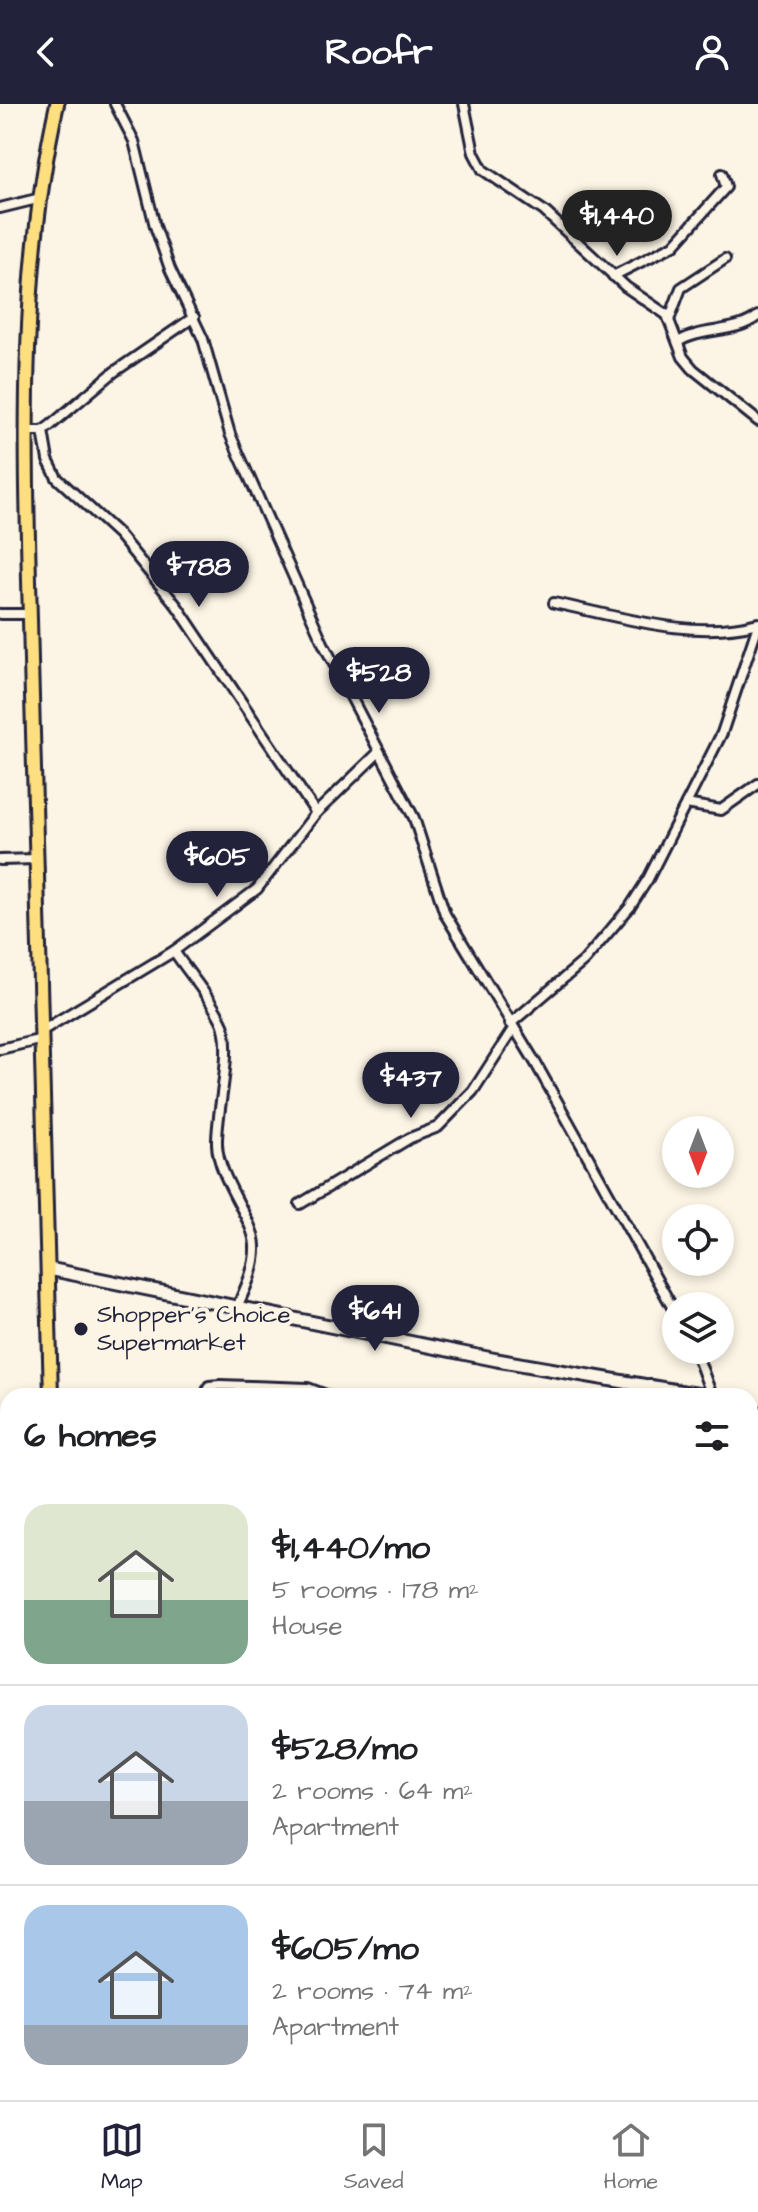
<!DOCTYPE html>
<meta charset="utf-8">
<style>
:root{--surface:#fff;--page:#f2f2f2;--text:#202124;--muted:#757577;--line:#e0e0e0;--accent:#22223b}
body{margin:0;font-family:"Architects Daughter",sans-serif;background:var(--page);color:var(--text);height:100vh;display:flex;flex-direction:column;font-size:30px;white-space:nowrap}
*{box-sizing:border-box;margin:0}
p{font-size:26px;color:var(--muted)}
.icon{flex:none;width:44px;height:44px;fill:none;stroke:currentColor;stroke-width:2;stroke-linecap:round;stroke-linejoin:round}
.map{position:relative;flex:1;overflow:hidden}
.drawer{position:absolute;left:0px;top:1284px;width:758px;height:712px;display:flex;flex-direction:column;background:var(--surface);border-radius:24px 24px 0 0;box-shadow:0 4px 12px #0003}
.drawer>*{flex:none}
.needle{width:52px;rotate:180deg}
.controls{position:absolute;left:662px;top:1012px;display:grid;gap:16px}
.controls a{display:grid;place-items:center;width:72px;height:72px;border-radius:50%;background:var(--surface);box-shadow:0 4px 12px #0003;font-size:40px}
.price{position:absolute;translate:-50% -68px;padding:0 18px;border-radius:28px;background:var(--accent);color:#fff;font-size:26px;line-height:52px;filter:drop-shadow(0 2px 4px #0008)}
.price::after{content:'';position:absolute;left:50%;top:48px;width:24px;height:18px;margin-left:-12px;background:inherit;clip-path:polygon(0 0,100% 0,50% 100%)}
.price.selected{background:#222;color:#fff}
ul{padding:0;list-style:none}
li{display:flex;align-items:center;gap:24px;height:200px;padding:0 24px}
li+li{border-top:2px solid var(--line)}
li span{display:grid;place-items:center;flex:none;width:224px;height:160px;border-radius:24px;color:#555}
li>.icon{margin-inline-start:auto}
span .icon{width:96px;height:96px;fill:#fffc;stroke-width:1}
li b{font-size:34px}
h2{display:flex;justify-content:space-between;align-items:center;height:96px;padding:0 24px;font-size:34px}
header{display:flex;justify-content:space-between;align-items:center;height:104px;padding:0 24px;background:var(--accent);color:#fff;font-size:36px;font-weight:800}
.menu{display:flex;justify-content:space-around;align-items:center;height:112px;border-top:2px solid var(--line);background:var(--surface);font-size:22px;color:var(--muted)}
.menu a{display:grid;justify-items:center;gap:4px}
.menu .selected{color:var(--accent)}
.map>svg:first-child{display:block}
</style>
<header><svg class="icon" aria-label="back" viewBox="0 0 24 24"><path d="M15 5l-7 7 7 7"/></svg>Roofr<svg class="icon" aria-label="person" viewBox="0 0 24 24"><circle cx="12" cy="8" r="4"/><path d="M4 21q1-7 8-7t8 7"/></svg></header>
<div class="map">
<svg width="758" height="1996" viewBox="0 0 758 1996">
<rect width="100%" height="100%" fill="#fcf5e5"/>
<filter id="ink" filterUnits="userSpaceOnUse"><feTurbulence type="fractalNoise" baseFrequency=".0125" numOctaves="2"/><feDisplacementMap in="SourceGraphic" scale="16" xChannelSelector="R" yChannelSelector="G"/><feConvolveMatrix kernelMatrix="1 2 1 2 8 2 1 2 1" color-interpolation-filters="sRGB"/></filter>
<g filter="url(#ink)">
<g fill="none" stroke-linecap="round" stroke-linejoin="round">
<g stroke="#22223b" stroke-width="14">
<g id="street">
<polyline points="115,0 134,37 155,122 170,165 203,235 230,330 323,539 414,714 445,810 535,958 676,1210"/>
<polyline points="464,0 474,49 483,66 544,107 626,183 667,211 683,253 693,265 758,317"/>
<polyline points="0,104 41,94"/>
<polyline points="613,172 674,141 726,83 722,70"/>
<polyline points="669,216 681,184 725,155"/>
<path d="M678,238C702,223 736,230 758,212"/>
<polyline points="29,327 43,327 51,321 114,268 194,213"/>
<polyline points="43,327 48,356 57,374 118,430 177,502 316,709"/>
<path d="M554,499C618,512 693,537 758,519"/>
<polyline points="0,510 30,510"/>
<polyline points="686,700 721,706 758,680"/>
<polyline points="0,756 37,755"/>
<path d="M174,847C189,870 211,894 222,918C234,946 216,1008 217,1040C218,1075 255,1117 255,1142C256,1162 246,1183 238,1201"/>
<polyline points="510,920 584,857 630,803 648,775 722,629 758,521"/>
<polyline points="43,926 174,847 257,785 316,709 377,650"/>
<polyline points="0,945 43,935"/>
<polyline points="300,1100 410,1034 438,1023 473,987 513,925"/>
<polyline points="695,1246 712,1292"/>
<polyline points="205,1292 209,1282 220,1281 308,1284 329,1292"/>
<polyline points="0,1467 8,1466"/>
<polyline points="0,1555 8,1554"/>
<polyline points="0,1760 8,1758"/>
<polyline points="750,1877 758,1890"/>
<polyline points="132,1988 138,1996"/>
<polyline points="334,1988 335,1996"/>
</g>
</g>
<g stroke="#22223b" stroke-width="17">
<g id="secondary">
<polyline points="49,1165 497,1256 706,1292"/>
<polyline points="750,1306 758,1309"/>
</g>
</g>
<g stroke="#22223b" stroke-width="18">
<g id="primary">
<path d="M51,1292C46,1047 37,802 31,557C27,373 16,181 57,0"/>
<polyline points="58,1988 58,1996"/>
</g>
</g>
<use href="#street" stroke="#fcf5e5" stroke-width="8"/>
<use href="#secondary" stroke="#fcf5e5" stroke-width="11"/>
<use href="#primary" stroke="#fedf80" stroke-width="12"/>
</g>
</g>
<circle fill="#22223b" stroke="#fcf5e5" stroke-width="3" cx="81" cy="1225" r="8"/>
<g text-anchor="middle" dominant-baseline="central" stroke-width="8" stroke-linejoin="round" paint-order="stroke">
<g font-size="24" fill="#22223b" stroke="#fcf5e5" text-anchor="start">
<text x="97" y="1211">Shopper's Choice<tspan x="97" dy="28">Supermarket</tspan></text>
</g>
</g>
</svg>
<div class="controls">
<a><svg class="needle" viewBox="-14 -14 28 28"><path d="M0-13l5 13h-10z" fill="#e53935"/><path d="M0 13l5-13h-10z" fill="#757577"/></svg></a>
<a><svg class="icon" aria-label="locate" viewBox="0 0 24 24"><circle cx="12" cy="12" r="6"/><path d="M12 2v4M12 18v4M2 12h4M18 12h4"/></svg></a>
<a><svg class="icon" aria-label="layers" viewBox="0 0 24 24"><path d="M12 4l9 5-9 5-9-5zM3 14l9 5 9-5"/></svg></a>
</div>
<b class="price selected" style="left:617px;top:154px">$1,440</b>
<b class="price" style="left:199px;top:505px">$788</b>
<b class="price" style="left:379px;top:611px">$528</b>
<b class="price" style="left:217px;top:795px">$605</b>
<b class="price" style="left:411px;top:1016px">$437</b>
<b class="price" style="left:375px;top:1249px">$641</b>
<section class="drawer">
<h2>6 homes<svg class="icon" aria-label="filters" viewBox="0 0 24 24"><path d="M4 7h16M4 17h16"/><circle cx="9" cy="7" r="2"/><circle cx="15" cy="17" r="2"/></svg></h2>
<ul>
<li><span style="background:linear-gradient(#dfe7d0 60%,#7fa58c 0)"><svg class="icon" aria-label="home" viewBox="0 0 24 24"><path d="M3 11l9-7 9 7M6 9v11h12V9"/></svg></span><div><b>$1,440/mo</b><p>5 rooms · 178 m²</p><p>House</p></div></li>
<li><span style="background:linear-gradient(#c9d6e8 60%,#9aa5b1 0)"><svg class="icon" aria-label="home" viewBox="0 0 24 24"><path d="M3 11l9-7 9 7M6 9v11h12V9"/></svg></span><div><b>$528/mo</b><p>2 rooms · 64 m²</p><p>Apartment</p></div></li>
<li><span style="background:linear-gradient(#a9c7e8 75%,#9aa5b1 0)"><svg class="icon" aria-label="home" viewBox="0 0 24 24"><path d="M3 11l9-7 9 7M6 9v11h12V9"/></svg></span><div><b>$605/mo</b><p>2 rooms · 74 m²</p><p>Apartment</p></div></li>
</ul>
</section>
</div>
<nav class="menu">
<a class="selected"><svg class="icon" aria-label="map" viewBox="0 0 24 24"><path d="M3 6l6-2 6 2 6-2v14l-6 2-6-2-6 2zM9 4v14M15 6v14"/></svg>Map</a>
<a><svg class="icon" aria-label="saved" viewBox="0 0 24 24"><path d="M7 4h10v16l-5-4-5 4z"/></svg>Saved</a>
<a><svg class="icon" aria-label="home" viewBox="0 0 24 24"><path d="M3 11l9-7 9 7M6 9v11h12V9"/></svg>Home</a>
</nav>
